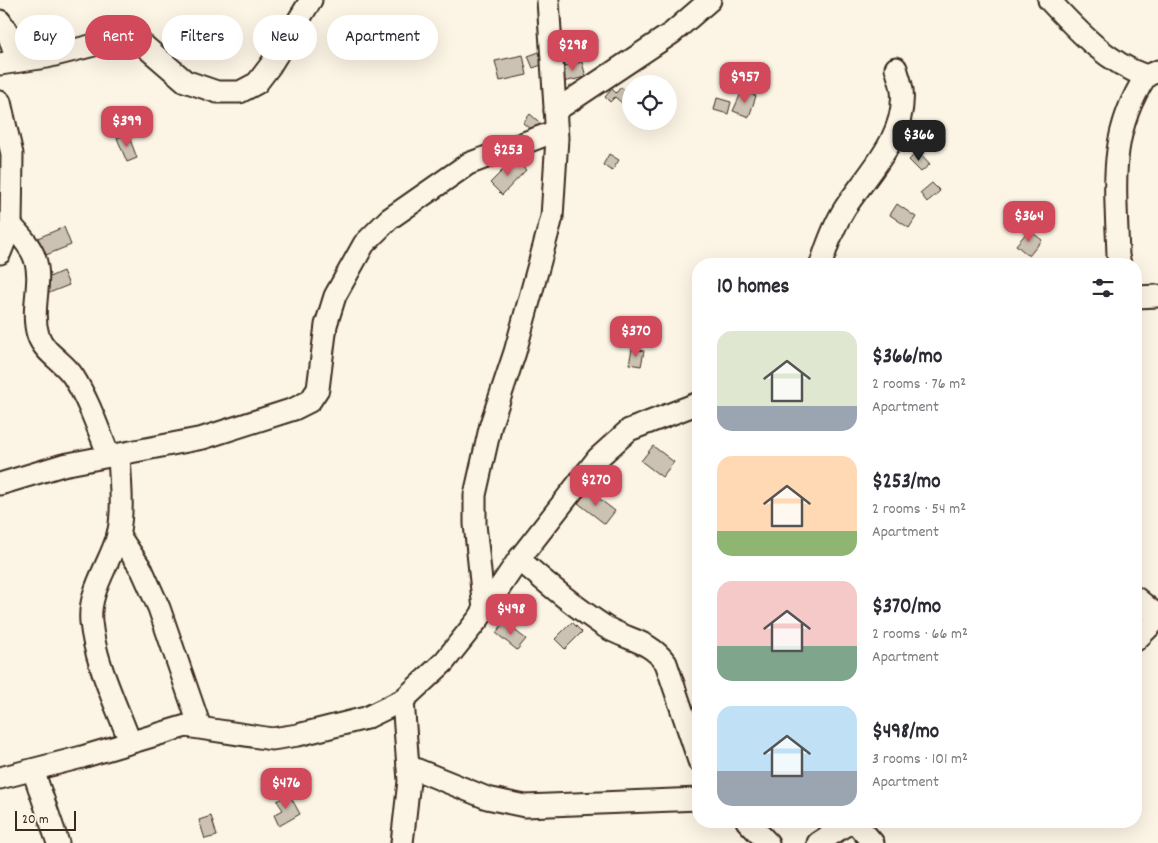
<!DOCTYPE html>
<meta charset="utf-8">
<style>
:root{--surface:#fff;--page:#f7f7f7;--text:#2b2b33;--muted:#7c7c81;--accent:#d1495b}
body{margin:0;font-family:Dekko,sans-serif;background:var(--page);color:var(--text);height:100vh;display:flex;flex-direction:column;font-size:19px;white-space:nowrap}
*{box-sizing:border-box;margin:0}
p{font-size:16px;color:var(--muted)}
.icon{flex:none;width:28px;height:28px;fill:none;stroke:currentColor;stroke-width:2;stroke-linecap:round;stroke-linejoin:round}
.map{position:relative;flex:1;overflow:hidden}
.drawer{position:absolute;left:692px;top:258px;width:450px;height:570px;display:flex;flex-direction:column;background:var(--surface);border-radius:20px;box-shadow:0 5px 20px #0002}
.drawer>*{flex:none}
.top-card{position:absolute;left:15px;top:15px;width:475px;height:45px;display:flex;gap:10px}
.controls{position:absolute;left:622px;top:75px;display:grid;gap:10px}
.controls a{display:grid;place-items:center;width:55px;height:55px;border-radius:50%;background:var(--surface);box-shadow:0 5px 20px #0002;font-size:25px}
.scale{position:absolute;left:15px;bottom:12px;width:61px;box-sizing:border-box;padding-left:5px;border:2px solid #3b2a1e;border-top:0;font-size:14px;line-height:18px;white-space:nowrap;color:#3b2a1e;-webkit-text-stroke:4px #fcf5e5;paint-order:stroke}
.price{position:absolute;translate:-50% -42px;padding:0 11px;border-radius:10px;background:var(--accent);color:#fff;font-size:16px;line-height:32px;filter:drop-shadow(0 1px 2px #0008)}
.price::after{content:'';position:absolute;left:50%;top:30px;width:15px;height:11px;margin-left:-8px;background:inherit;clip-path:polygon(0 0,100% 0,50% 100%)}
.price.active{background:#222;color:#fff}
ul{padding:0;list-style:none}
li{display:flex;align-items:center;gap:15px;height:125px;padding:0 25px}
li span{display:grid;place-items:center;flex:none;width:140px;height:100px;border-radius:15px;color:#555}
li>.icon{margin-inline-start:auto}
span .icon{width:60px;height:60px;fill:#fffc;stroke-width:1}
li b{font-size:21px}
h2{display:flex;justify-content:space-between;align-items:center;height:60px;padding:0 25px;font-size:21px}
.chip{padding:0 18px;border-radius:22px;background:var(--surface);box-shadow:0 5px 20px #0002;font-size:18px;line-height:45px}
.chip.active{background:var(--accent);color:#fff}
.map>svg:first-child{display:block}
</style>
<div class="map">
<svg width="1158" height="843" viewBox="0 0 1158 843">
<rect width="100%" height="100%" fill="#fcf5e5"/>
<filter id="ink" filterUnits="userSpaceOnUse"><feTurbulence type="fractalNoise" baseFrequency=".02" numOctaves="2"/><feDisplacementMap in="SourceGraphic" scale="10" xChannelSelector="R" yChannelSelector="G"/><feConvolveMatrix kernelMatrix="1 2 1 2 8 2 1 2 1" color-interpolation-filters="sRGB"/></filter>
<g filter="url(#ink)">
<g fill="#ccc2b3" stroke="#3b2a1e">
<polygon points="542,51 547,63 533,68 528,56"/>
<polygon points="523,55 527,75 500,81 495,61"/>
<polygon points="582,62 586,77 563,82 560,67"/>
<polygon points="621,87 631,95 629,109 615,97 610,102 605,97 612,89 616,93"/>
<polygon points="742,91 756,96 749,117 733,111"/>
<polygon points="717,98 731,102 728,114 714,110"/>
<polygon points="530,114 545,127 537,135 523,123"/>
<polygon points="128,134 137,158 127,162 117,138"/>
<polygon points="918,151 930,164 921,172 909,160"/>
<polygon points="609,154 619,160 612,171 603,165"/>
<polygon points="514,159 526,170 502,195 490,183"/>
<polygon points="932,183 940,191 927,202 920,193"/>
<polygon points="897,204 916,217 909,228 890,215"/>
<polygon points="64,227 71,245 41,257 33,240"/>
<polygon points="1029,230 1042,240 1029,256 1016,245"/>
<polygon points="63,271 69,285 44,295 38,282"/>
<polygon points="632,349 644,351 641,366 629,364"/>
<polygon points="653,446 674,462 662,477 641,461"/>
<polygon points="588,490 615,511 605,524 578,503"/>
<polygon points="504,622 526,639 517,650 496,633"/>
<polygon points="572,622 582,632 565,649 555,639"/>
<polygon points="289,794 300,814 279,826 274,815 283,810 277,801"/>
<polygon points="211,816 217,836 205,839 199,820"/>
</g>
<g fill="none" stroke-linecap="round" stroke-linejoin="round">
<g stroke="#3b2a1e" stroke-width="25">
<g id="minor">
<path d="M1049,0C1077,30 1106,62 1146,76L1158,71"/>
<polyline points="0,21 8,33 17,61"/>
<polyline points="0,64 47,57 110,41 128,39 141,43 185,81 217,92 240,92 257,83 270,66 311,0"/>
<polyline points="0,102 12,154 11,225 0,253"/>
<polyline points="555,111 672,33 710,0"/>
<path d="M11,225C20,235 31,246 35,259C43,282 30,309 38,335C44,353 63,361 73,376C89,401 98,429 109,456"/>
<path d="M821,264C827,245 834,225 845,208C868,173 907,136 902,90C901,83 898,75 896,68"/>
<path d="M1120,264L1118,256C1116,188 1107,136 1146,76"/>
<polyline points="1136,297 1158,296"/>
<path d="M119,455C120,481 124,510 118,535C110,564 88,591 91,622C95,663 116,704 130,742"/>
<polyline points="0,484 63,465 203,438 294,409 310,401 318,389 326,325 335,296 364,244 389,219 468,164 556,131"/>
<polyline points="118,534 142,570 159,608 200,727"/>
<path d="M519,559C546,583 574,606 604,626C628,641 648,639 666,663L699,761"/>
<polyline points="1136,598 1158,616"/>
<polyline points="484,610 475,524 475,495 491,424 515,352 552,217 557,138 548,0"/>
<polyline points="1136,640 1158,618"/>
<polyline points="408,766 487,798 525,806 699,799"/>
<polyline points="33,770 58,843"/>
<polyline points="0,778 82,757 186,726 272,739 298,735 366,718 403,700 444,662 479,618 519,559 598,458 629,430 699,403"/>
<polyline points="747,821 768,843"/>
<polyline points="854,821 873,843"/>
<polyline points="402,843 409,781 403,700"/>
<polyline points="818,843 852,821"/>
</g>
</g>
<use href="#minor" stroke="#fcf5e5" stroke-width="21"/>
</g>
</g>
</svg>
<div class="controls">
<a><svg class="icon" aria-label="locate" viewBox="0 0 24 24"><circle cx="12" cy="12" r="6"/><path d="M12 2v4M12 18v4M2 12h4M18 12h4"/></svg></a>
</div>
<div class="scale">20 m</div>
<b class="price" style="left:573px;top:72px">$298</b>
<b class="price" style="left:745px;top:104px">$957</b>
<b class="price" style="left:127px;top:148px">$399</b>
<b class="price active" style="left:919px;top:162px">$366</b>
<b class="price" style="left:508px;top:177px">$253</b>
<b class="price" style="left:1029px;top:243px">$364</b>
<b class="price" style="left:636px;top:358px">$370</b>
<b class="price" style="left:596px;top:507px">$270</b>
<b class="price" style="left:511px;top:636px">$498</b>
<b class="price" style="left:286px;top:810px">$476</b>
<div class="top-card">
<a class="chip">Buy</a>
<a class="chip active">Rent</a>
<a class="chip">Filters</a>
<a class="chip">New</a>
<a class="chip">Apartment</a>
</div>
<section class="drawer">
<h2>10 homes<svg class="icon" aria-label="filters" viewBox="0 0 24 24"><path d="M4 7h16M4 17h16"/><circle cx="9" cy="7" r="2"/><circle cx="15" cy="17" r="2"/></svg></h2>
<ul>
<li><span style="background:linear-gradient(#dfe7d0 75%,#9aa5b1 0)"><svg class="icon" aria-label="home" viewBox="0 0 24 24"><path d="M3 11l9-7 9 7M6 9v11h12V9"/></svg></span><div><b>$366/mo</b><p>2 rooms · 76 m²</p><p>Apartment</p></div></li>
<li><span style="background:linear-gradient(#ffd9b3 75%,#8fb573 0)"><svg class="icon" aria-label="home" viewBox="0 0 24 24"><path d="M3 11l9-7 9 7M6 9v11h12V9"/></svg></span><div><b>$253/mo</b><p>2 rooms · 54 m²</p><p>Apartment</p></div></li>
<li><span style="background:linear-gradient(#f6c9c9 65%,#7fa58c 0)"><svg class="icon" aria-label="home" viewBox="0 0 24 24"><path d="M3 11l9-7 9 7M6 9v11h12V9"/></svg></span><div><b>$370/mo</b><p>2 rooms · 66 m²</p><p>Apartment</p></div></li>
<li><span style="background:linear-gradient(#bfe0f5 65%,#9aa5b1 0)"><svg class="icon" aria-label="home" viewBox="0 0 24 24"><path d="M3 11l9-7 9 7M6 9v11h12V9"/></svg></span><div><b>$498/mo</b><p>3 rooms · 101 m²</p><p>Apartment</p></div></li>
</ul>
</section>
</div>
